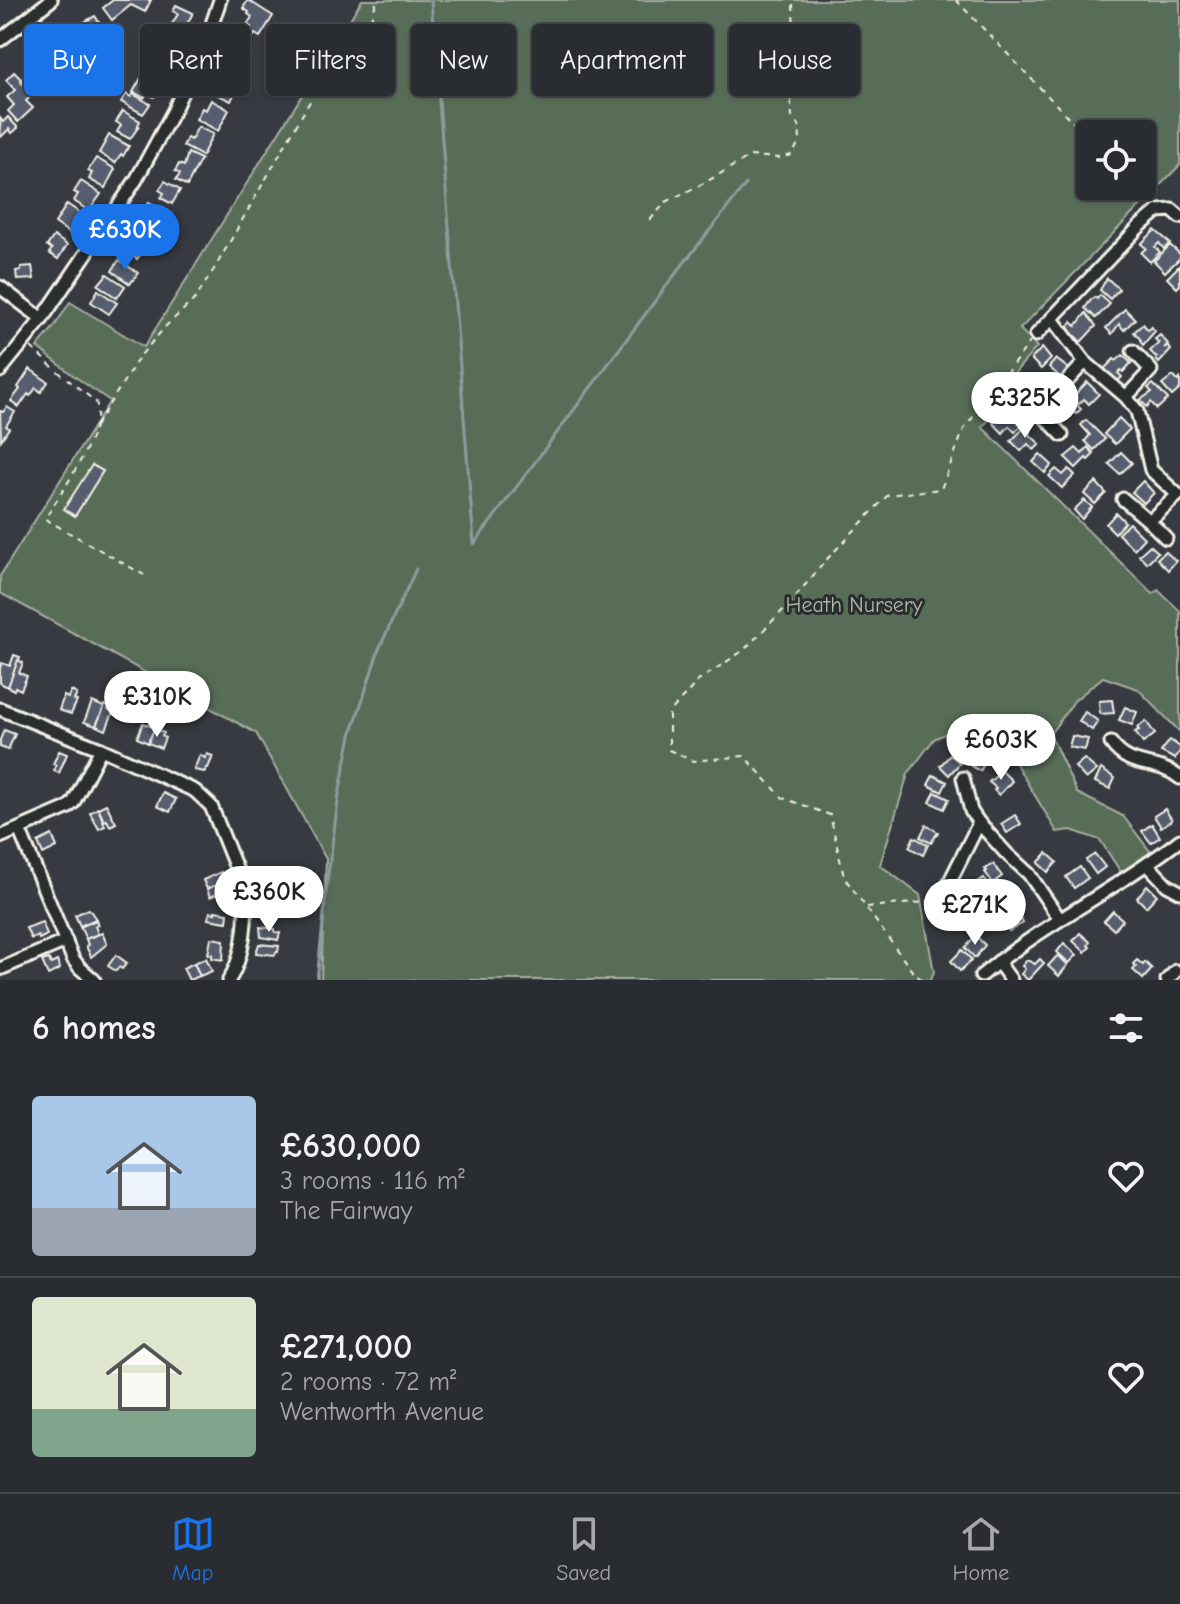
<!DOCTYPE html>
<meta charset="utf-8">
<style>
:root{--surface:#292c31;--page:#313439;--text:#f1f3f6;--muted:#a5a7ab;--line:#45484d;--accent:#1a73e8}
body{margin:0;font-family:"Comic Neue",sans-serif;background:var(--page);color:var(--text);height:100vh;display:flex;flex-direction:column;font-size:30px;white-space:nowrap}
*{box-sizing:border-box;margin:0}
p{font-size:26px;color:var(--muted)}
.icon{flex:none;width:44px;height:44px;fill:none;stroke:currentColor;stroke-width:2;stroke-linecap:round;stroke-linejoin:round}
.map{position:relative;height:980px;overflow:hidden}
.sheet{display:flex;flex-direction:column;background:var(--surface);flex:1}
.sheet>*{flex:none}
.top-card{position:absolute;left:24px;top:24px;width:1132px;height:72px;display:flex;gap:16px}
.buttons{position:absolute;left:1076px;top:120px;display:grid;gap:16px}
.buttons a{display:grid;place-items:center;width:80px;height:80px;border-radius:8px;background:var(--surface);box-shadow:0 2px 6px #0004,0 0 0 2px var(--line);font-size:40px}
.price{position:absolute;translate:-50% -68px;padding:0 18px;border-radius:28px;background:#fff;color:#222;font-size:26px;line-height:52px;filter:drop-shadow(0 2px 4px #0008)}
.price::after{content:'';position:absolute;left:50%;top:48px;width:24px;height:18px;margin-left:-12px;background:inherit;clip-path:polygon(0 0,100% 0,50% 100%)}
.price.active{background:var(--accent);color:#fff}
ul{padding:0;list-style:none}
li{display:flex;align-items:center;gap:24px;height:200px;padding:0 32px}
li+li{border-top:2px solid var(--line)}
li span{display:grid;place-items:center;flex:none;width:224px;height:160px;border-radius:8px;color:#555}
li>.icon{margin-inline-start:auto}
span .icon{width:96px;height:96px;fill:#fffc;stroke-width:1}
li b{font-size:34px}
h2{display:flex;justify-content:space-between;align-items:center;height:96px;padding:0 32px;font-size:34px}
.pill{padding:0 28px;border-radius:8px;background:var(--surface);box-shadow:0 2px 6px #0004,0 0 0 2px var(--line);font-size:28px;line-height:72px}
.pill.active{background:var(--accent);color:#fff}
.menu{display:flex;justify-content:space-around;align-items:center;height:112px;border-top:2px solid var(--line);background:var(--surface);font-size:22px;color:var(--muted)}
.menu a{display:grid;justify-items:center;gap:4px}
.menu .active{color:var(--accent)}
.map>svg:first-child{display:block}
</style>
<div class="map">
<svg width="1180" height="980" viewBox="0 0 1180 980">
<rect width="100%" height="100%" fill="#373b41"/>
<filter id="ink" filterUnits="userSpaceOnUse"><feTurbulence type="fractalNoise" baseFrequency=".0125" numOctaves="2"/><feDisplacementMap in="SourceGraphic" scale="16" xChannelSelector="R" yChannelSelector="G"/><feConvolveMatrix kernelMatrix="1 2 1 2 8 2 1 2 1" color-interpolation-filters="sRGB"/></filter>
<g filter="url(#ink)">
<path fill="#596d58" stroke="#a6afa0" stroke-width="2" fill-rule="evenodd" d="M362,0H1180V165L1020,329L1037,347L1006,383L999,410L982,427L1153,594L1158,590L1180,611V732L1138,689L1103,677L1075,700L1050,734L1077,793L1123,816L1156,859L1126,880L1100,840L1071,830L1057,832L996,731L965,724L934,739L908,774L880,865L920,895L934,972L930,980H321L326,859L256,733L0,593V576L110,401L74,376L37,347L54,327L70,302L144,347ZM1090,134H1142V186H1090Z"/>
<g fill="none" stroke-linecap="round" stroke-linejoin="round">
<g stroke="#8d9c9e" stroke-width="3">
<polyline points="431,0 474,544 670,281 746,184"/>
<polyline points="317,980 328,875 339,794 351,735 379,649 416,569"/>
</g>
</g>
<g fill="#565d6e" stroke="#f4f1e8" stroke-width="2">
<polygon points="113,0 151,0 145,12 131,5 112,20 103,8"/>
<polygon points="248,0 273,16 260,37 255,34 250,41 245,38 251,27 247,25 252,17 248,14 249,12 243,8"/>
<polygon points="176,5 193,13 182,33 170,27 178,14 173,11"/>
<polygon points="95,16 103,28 94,34 98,40 89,47 75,27"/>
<polygon points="163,29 181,39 172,56 158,49 163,40 159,38"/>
<polygon points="69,37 79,52 70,58 74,64 63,71 49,51"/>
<polygon points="236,48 250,54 240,76 219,67 226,52 232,55"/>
<polygon points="152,52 171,63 161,82 159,81 157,84 145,78 148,73 145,72 149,65 145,64"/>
<polygon points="41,59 51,71 42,78 46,83 38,89 24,72"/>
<polygon points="219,70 241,80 231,101 209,91 213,83 215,84"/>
<polygon points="14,72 22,80 21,82 23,84 26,81 31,87 28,89 33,94 26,101 33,108 18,122 8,111 14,105 7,97 15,90 6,80"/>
<polygon points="141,78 159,88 154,97 147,94 144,98 133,92"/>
<polygon points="126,94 131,97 133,94 150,104 143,114 121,102"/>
<polygon points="211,100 229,110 218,131 196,119 202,108 206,110"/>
<polygon points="123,111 140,121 138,125 139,126 130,139 117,132 121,125 116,122"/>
<polygon points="8,117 18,128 12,133 9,129 1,137 0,118 3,122"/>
<polygon points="198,127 213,134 202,156 183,146 187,138 191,140"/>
<polygon points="109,135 129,146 123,156 121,154 115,163 99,153"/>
<polygon points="188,153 201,159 187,186 176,180 180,174 175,171 179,164 184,166"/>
<polygon points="96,158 115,169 105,188 89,179 92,173 88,171"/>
<polygon points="81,181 101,194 89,211 74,201 78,194 74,192"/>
<polygon points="165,181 180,190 172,204 161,198 164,193 159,190"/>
<polygon points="149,202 171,218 162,231 157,228 153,235 138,225 147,212 144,210"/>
<polygon points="67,204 86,217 79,228 76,226 71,234 55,223"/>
<polygon points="1155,230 1170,243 1164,249 1159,243 1155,247 1160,252 1150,262 1141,253 1146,248 1141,244"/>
<polygon points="131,232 148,244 137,259 127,252 128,250 125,248 127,245 124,243"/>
<polygon points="54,236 67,245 58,259 49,253 52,249 47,246"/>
<polygon points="1170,245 1180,254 1180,258 1165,272 1154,261"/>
<polygon points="119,260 138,273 130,284 112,271"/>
<polygon points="1180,265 1180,285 1177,288 1167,278"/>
<polygon points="32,266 34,279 17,280 16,271 21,270 21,267"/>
<polygon points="107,274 125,286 117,298 98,285"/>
<polygon points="1107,278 1119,289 1110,299 1100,290"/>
<polygon points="98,290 117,303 109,314 91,302"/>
<polygon points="1100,295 1110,304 1096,318 1085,308 1091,300 1095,297 1097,299"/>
<polygon points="1125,309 1135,319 1124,330 1119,324 1112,334 1106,328"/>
<polygon points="1086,313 1096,326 1081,342 1067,328 1072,322 1076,326"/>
<polygon points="1143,324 1148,330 1151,327 1155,331 1143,345 1140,341 1141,340 1134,332"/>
<polygon points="1160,335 1168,344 1164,348 1167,346 1171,350 1159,363 1156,360 1157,358 1150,351 1159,343 1155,339"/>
<polygon points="1042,348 1051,359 1041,369 1031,359"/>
<polygon points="1123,355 1131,363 1123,372 1121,370 1118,373 1122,377 1117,382 1104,369 1114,359 1116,361"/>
<polygon points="1056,359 1069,369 1061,378 1049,367"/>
<polygon points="30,369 48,382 41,392 36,388 30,396 28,394 19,407 11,401 20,389 18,387"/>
<polygon points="1173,376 1178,381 1180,379 1180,389 1172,396 1162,385"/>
<polygon points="1087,382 1099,394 1089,404 1084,399 1079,404 1072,398"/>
<polygon points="1030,384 1038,392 1028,403 1027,402 1024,405 1013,394 1016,390 1021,394"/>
<polygon points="1153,384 1168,399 1157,409 1151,402 1147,407 1140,400 1152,392 1148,388"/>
<polygon points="1070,399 1081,409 1076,414 1074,412 1063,423 1053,413 1060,404 1065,401 1066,403"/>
<polygon points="7,407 15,412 6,426 9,428 1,440 0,411 3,412"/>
<polygon points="1007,409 1021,426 1015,432 1009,426 1003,433 993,423"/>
<polygon points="1119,418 1130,429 1115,444 1104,434"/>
<polygon points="1086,420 1105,439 1094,450 1085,441 1090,435 1081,425"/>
<polygon points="1025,427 1031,432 1029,434 1040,444 1034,450 1028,444 1021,451 1011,441"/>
<polygon points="1088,447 1094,454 1088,460 1086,458 1076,468 1065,457 1076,448 1082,454"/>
<polygon points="1121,452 1132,463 1120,474 1109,464"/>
<polygon points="1040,454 1052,465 1045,473 1033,462"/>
<polygon points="92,465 103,471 75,516 64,509"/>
<polygon points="1056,469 1063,475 1069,469 1075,475 1062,488 1049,476"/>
<polygon points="1143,481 1154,493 1144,503 1132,492"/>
<polygon points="1096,482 1106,493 1095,504 1084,494"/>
<polygon points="1084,500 1092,507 1082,519 1074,510"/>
<polygon points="1116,513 1125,522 1115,533 1106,524"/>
<polygon points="1129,523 1144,538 1134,549 1118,534"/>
<polygon points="1150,545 1158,552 1147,563 1139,555"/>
<polygon points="1165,551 1176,561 1168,570 1157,559"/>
<polygon points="14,655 20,657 8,687 0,683 0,668 2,663 10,666"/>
<polygon points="18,660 23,663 19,673 27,676 21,690 15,687 14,690 8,687"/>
<polygon points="71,691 77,694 74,700 77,701 71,714 59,710 64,696 68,698"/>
<polygon points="1112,700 1114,713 1100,714 1099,701"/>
<polygon points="92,702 104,707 96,726 84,722"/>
<polygon points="105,705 109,707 108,710 113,712 106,730 96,726"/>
<polygon points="1125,707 1137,712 1132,725 1119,720"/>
<polygon points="1085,712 1098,721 1092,730 1079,721"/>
<polygon points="1146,721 1155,734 1143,743 1135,732 1139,730 1137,728"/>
<polygon points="143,723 155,728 148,743 137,738"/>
<polygon points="154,729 164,733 162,736 165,738 161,748 148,743"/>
<polygon points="4,730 15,734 8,750 0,747 0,740"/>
<polygon points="1072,736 1088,739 1085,750 1069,747"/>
<polygon points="1170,740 1180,747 1180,751 1175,759 1161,752"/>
<polygon points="973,742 991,752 980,771 967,763 968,760 965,758"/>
<polygon points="59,751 67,754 59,773 54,771 56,765 53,764"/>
<polygon points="207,754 213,756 208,768 206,768 205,772 194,770 200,755 205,758"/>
<polygon points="950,755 960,763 949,775 940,766"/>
<polygon points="1084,759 1097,770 1086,779 1075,767"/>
<polygon points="1101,769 1115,778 1110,789 1095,782"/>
<polygon points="1002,771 1012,781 999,795 994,790 996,788 989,782"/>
<polygon points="933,775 947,782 942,792 928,785"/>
<polygon points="935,792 949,799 944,809 930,802"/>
<polygon points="163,793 176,799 170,812 157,806"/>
<polygon points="106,804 116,823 110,826 107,820 104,821 98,808"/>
<polygon points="98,808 105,826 99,829 90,813"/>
<polygon points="1165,809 1172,820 1161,827 1154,816"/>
<polygon points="1015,815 1021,824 1007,833 1001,824"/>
<polygon points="1152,824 1160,837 1151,843 1142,831"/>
<polygon points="926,825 938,832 931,843 920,837"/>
<polygon points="52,835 57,847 43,854 38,842"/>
<polygon points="914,837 928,845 923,855 909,847"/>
<polygon points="1047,853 1057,862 1048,872 1038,863"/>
<polygon points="1095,854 1105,867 1096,874 1086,860"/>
<polygon points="993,864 1002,876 993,883 985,872 987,871 985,869"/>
<polygon points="1080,867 1088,878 1074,888 1066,877"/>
<polygon points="221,872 225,881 207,889 203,880"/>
<polygon points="984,878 992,890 984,896 975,884"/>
<polygon points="225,881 229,889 210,897 207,889"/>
<polygon points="1147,885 1157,895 1146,907 1137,898"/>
<polygon points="973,893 979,905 967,910 962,898"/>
<polygon points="947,902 957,905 952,921 942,918"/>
<polygon points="1014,906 1023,923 1009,931 1000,914"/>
<polygon points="89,909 96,919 80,926 75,915"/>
<polygon points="215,911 228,913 227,922 208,919 210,912 215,913"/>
<polygon points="1113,911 1123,920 1114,930 1104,921"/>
<polygon points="96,920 98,925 95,926 98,934 86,939 80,927"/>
<polygon points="42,922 47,935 39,939 38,936 31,939 26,928"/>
<polygon points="260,927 275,929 275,932 280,933 278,940 261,937"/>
<polygon points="102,933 107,944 91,957 86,946 88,945 86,939"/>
<polygon points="1080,933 1090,942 1088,945 1090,947 1085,952 1073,941"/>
<polygon points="976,936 985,945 975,958 965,948"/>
<polygon points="211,938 224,940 223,960 212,958 212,954 208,954"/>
<polygon points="1064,943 1077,955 1069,963 1057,952"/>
<polygon points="259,944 279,946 278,952 276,952 275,955 256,953"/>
<polygon points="962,950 972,960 960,971 951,961"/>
<polygon points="116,955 127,963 122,969 119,967 116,971 108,966"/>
<polygon points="1058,955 1068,965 1059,976 1048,966"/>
<polygon points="206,958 212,971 200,976 194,963"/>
<polygon points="49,959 51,964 57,961 60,969 48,975 42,961"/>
<polygon points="1040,959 1044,963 1028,980 1021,974 1025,969 1022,966 1027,960 1035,964"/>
<polygon points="1137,960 1143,965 1145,962 1152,969 1143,979 1133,970 1136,967 1133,964"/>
<polygon points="194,963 200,976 189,980 183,968"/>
</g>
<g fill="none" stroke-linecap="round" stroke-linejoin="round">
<g stroke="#f4f1e8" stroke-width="17">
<g id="street">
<polyline points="0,40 51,0"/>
<polyline points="0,287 42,319"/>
<polyline points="1052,319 1085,362 1126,397 1137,411 1151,470 1178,495 1149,521 1123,499"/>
<polyline points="1036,335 1140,226 1158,211 1172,210 1180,217"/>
<polyline points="0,371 42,319 136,180 174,110 209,33 220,0"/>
<polyline points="1126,397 1151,370 1133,351"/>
<polyline points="1062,435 1039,411 1085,362"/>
<polyline points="1149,521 1166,538"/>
<path d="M0,709L101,749L195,791L211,806L244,888C248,914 244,957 229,980"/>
<path d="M1111,743C1131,771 1156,758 1180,778"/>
<polyline points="963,778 971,811 979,823 1006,853 1029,874 1059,918"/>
<polyline points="19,829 73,959 80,968 94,980"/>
<polyline points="0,837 67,808 73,803 101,749"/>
<polyline points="1148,865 1167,885 1180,892"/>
<polyline points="949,883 979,823"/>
<polyline points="998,962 1011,980"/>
<polyline points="0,969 66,941"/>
<path d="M981,976C1043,924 1116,890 1180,840"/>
<polyline points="1167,980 1176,971"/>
</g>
</g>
<g stroke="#f4f1e8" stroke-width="2" stroke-dasharray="6 6" stroke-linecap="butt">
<polyline points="956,0 1090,140"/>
<polyline points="1134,186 1149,203"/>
<polyline points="650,220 666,202 706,182 750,156 778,158 792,155 800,140 799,125 792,117 791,103 794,47 793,0"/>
<path d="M31,347L51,366L96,402C106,430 60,494 45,519L144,575"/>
<polyline points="96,425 140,356 166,326 195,299 216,266 321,82 355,35 370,22 377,0"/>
<polyline points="867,907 927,902 940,891"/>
<polyline points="922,980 912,971 844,877 830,815 783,798 744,756 693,761 669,750 669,713 698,681 744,650 790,603 828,558 888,495 941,489 964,429 1030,342"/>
</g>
<use href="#street" stroke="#2a2d2e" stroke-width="11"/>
</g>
</g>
<g text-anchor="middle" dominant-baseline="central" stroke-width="6" stroke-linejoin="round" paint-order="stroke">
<g font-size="22" fill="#aeb6a7" stroke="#2a2d2e">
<text x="854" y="605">Heath Nursery</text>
</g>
</g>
</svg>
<div class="buttons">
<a><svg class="icon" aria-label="locate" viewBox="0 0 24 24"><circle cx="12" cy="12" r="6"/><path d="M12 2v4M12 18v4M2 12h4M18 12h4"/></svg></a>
</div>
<b class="price active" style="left:125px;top:272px">£630K</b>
<b class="price" style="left:1025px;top:440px">£325K</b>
<b class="price" style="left:157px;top:739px">£310K</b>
<b class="price" style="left:1001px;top:782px">£603K</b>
<b class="price" style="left:269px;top:934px">£360K</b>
<b class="price" style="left:975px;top:947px">£271K</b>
<div class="top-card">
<a class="pill active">Buy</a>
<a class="pill">Rent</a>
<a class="pill">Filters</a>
<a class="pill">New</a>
<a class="pill">Apartment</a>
<a class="pill">House</a>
</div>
</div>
<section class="sheet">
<h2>6 homes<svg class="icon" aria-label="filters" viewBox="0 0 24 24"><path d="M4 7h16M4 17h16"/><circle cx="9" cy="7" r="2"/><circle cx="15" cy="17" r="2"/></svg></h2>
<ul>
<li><span style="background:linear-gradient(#a9c7e8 70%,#9aa5b1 0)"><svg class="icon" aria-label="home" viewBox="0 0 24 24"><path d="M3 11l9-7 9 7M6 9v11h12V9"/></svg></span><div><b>£630,000</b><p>3 rooms · 116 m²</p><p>The Fairway</p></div><svg class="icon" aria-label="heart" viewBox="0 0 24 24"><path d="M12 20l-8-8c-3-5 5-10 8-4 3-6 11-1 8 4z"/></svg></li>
<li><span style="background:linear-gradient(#dfe7d0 70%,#7fa58c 0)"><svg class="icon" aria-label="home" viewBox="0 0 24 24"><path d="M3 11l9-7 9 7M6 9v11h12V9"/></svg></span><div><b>£271,000</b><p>2 rooms · 72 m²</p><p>Wentworth Avenue</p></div><svg class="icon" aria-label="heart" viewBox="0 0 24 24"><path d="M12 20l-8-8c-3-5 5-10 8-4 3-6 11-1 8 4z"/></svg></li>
</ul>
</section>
<nav class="menu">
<a class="active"><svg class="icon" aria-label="map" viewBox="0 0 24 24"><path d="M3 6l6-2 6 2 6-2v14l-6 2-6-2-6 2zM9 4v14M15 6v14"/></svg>Map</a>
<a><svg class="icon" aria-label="saved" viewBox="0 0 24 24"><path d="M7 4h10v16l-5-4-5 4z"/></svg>Saved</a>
<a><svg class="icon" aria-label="home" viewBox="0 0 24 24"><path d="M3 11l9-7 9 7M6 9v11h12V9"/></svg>Home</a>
</nav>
